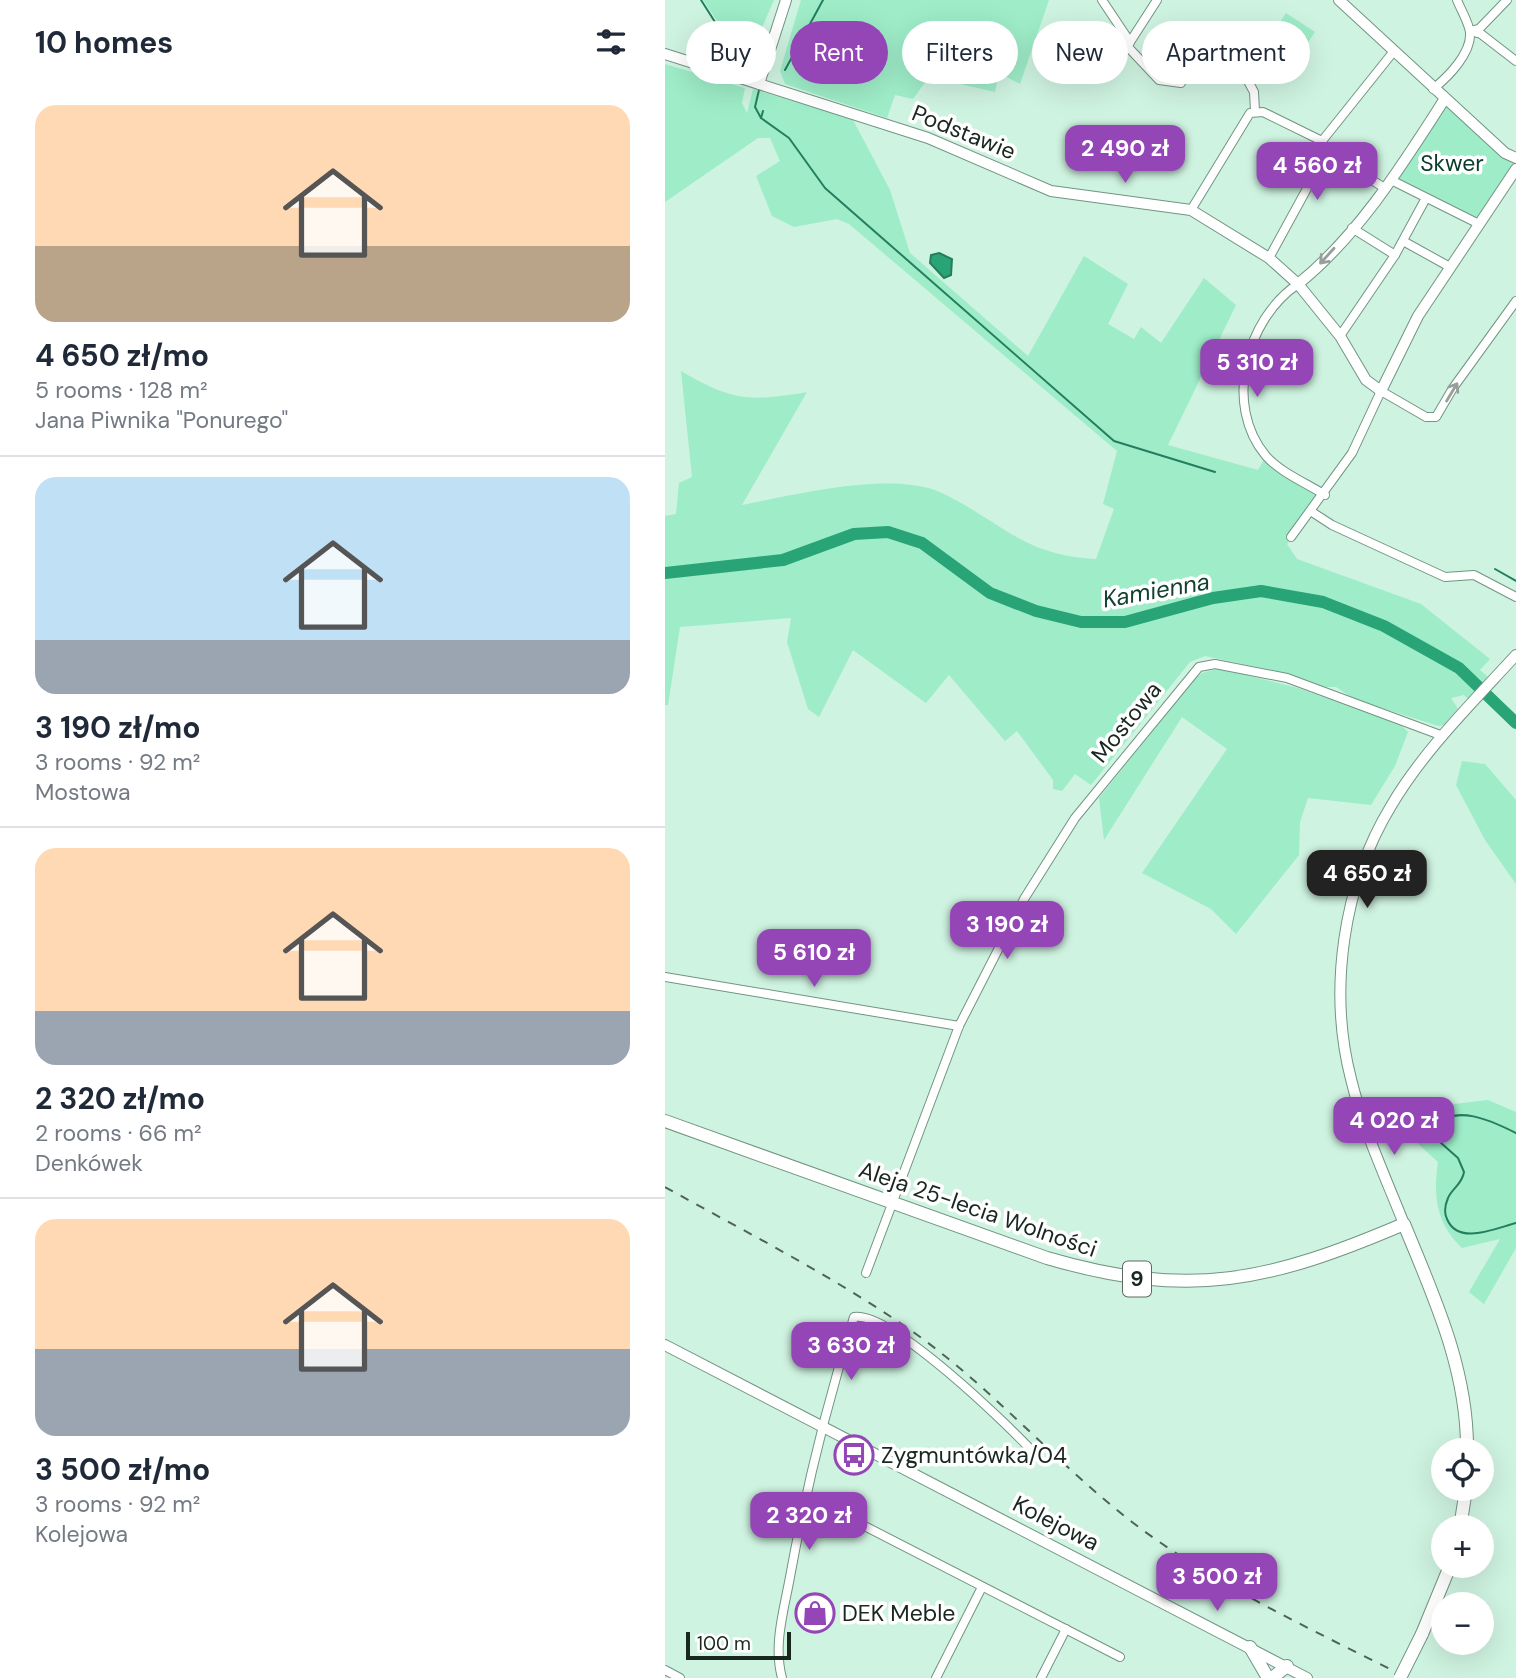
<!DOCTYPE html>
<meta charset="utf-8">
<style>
:root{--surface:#fff;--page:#f2f2f3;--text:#1f2937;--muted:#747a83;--line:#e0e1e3;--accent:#9446b7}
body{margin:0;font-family:"DM Sans",sans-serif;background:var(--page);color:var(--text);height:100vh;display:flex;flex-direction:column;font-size:26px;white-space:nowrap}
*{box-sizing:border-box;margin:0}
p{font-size:23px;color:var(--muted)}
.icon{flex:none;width:38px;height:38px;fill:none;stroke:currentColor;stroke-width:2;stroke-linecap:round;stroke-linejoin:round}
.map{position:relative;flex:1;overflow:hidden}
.sheet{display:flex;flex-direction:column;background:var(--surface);width:665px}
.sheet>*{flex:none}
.hud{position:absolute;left:21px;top:21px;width:665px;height:63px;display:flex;gap:14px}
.controls{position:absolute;left:766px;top:1438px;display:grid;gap:14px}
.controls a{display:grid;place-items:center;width:63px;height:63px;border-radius:50%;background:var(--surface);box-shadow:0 7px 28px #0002;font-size:35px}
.scale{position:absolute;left:21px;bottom:18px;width:105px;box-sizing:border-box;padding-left:7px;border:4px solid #192720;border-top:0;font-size:19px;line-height:24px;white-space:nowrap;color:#192720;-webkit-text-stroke:5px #fff;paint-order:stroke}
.price{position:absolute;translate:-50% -60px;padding:0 16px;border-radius:14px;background:var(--accent);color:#fff;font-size:23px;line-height:46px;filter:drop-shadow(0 2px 4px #0008)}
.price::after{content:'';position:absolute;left:50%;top:42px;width:21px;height:16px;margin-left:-10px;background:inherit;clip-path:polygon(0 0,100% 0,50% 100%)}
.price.current{background:#222;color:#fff}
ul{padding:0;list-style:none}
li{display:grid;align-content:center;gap:14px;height:371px;padding:0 35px}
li+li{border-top:2px solid var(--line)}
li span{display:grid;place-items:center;height:217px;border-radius:21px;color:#555}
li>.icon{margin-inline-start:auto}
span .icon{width:126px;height:126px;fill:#fffc;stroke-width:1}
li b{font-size:30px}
h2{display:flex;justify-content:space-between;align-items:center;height:84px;padding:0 35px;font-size:30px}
.pill{padding:0 24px;border-radius:32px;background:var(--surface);box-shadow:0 7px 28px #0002;font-size:24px;line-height:63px}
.pill.current{background:var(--accent);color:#fff}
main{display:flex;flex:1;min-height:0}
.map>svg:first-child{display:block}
</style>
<main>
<section class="sheet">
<h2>10 homes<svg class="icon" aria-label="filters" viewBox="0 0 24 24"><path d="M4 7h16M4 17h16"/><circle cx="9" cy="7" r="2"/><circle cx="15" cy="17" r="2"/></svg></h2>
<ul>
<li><span style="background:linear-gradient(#ffd9b3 65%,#b9a48a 0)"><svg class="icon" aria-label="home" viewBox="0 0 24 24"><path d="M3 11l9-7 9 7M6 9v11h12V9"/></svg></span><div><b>4 650 zł/mo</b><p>5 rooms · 128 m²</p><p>Jana Piwnika &quot;Ponurego&quot;</p></div></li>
<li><span style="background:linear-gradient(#bfe0f5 75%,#9aa5b1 0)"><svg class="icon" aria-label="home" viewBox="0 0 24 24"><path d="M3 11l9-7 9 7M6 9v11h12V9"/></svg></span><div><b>3 190 zł/mo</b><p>3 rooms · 92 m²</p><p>Mostowa</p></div></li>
<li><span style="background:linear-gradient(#ffd9b3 75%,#9aa5b1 0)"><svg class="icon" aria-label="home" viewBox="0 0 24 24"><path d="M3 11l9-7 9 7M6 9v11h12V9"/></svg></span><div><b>2 320 zł/mo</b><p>2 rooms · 66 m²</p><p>Denkówek</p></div></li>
<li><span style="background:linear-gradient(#ffd9b3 60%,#9aa5b1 0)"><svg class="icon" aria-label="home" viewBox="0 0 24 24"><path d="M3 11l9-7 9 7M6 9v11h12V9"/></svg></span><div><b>3 500 zł/mo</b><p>3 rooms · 92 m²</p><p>Kolejowa</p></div></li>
</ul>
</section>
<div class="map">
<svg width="851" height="1678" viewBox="0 0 851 1678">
<rect width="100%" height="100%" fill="#cff3e1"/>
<g fill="#9eecc8">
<polygon points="38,0 109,0 81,64"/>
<polygon points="136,0 384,0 355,84 334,73 330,92 264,77 248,99 230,95 222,118 120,84 115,71"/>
<polygon points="621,13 650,32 618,80 589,61"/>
<path d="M0,64L80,88L77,103L82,113L88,89L187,118L225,190L245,253L363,356L419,256L463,284L443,324L469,339L476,327L496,343L539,278L571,305L503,445L593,470L601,456L660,495L622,544L632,559L756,604L825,659L815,670L823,677L803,699L799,695L786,698L793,709L779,725L773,726L689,699L671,687H658L615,672L540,656L525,662L426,785L410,774L397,791L388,789V780L352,731L340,741L284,675L261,703L188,650L154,717L143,709L122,642L126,618L15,627L3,705H0V516L11,514L14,483L27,477L16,371C67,401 84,402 142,392L77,505C130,495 227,470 277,493C337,522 357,555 431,559L449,509L438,504L452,451L184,224L172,219L129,227L107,216L91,176L115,161L105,138H93L0,202Z"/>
<polygon points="779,100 851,158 851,169 812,223 726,180"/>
<polygon points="554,668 633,688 736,725 743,732 730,766 706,805 643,798 635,822 634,855 571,934 546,909 477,873 562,749 517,717 439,840 434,798 528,680 537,673"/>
<polygon points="797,761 820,764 851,800 851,884 820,840 791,785"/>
<path d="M823,1100L851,1112V1248L819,1304L804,1292L835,1239L797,1248C771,1223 768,1196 773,1162L751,1142L752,1124L764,1107Z"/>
</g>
<polygon fill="#28a477" stroke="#247e5d" stroke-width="2" points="274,253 287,259 286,275 279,278 265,263 266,255"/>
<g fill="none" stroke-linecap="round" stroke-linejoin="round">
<g stroke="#247e5d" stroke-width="2">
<polyline points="36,0 78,66"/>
<polyline points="120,70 158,0"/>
<polyline points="94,90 90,107 96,118"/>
<polyline points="98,111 96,118 124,138 160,188 449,441 550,472"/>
<polyline points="830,569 851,581"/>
<path d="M851,1133C825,1120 792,1104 766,1126L767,1135L793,1158L799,1172C797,1185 787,1188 783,1198C780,1205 779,1213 782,1219C793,1246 831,1228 851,1223"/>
</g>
<polyline stroke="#28a477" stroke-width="12" points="0,573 118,560 189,534 223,532 257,543 325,593 371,611 416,622 460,622 548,598 596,591 658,602 719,626 794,668 851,723"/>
<g stroke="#729483" stroke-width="10">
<g id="street">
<polyline points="437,0 465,42 463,47 494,80 516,83"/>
<polyline points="805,31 816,34 851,61"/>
<polyline points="805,31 814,29 842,0"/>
<polyline points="465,42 492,0"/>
<polyline points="557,47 571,59 589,92 590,111"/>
<path d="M768,89C783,77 807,53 805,32C803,21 796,10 792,0"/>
<polyline points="657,141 729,51"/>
<polyline points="662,152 718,187"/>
<polyline points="726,180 812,223"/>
<polyline points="526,210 585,113 598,112 657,141"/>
<polyline points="687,228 730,255"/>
<polyline points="738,241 785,267"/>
<polyline points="604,258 662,152 657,141"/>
<path d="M633,284C581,319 558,405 601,456C615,472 641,483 660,495"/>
<polyline points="675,336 730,255 761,198"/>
<polyline points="647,512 667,525 780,577 809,575 851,597"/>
<polyline points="626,537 687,453 716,391 761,417 771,417 788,388 851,301"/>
<polyline points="0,977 294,1026"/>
<polyline points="201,1273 294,1026 359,899 410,818 534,667 550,664 622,678 778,736"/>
<polyline points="141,1496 455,1657"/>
<polyline points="0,1670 15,1678"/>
<path d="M117,1678C108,1645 119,1610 125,1577C141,1489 162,1403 189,1317C225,1310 344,1426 371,1455"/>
<polyline points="271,1678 317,1587"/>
<polyline points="376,1678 401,1629"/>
</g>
</g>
<g stroke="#729483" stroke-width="12">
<g id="secondary">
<polyline points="674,0 840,153 851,158"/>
<polyline points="0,54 263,138 386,191 526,210 604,258 633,284 675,336 701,380 716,391 753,316 851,169"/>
<polyline points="94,84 121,0"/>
<path d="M633,284C693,236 738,164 779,100"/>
<path d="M739,1224C720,1176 698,1129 686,1079C663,990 678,885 726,806C759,750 807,703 851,655"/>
<polyline points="0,1345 642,1678"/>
</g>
</g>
<g stroke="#729483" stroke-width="14">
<g id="primary">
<path d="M0,1121L382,1258C526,1300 605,1281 739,1224C769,1297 803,1370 802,1451"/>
<polyline points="795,1528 801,1489"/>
<polyline points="757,1634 785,1566"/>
<polyline points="585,1647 603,1678"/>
<polyline points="607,1678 622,1666"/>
</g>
</g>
<use href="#street" stroke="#fff" stroke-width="8"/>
<use href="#secondary" stroke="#fff" stroke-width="10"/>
<use href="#primary" stroke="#fff" stroke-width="12"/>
<path stroke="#4f6359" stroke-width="2" stroke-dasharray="9 9" stroke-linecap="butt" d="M0,1187C84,1234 172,1278 251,1334C329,1390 391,1463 467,1522C551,1586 648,1630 743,1678"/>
<g stroke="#729483" stroke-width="14" stroke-linecap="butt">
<polyline id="primary-bridge" points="735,1678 757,1634"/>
</g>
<use href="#primary-bridge" stroke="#fff" stroke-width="12"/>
</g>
<defs><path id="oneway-shaft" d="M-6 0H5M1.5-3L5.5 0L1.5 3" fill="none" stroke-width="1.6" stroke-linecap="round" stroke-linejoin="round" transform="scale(1.75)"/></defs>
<g stroke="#989e9b">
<use href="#oneway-shaft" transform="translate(662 256) rotate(132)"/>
<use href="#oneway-shaft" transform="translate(787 392) rotate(-59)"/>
</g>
<defs>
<g id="bus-ring" transform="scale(2.0125)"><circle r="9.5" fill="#fff" stroke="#9446b7" stroke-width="1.5"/><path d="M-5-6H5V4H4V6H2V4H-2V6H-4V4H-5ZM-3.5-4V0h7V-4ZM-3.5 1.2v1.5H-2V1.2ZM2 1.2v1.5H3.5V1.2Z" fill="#9446b7"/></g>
<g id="shop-ring" transform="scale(2.0125)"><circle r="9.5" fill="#fff" stroke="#9446b7" stroke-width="1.5"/><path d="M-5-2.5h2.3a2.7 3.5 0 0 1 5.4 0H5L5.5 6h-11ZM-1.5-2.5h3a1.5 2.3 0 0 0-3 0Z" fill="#9446b7"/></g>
</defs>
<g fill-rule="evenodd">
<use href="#bus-ring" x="189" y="1455"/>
<use href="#shop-ring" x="150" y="1613"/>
</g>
<g text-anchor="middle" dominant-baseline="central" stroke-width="7" stroke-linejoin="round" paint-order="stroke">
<rect fill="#fff" stroke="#5e6863" stroke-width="2" x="458" y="1261.5" width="28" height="35" rx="5"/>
<g font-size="21" font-weight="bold" fill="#192720">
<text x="472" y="1279">9</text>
</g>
<g font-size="23" fill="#192720" stroke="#fff">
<text transform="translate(299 132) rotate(22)">Podstawie</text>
<text transform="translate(461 722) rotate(-51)">Mostowa</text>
<text transform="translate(313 1209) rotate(19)">Aleja 25-lecia Wolności</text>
<text transform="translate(391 1523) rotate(27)">Kolejowa</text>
</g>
<g font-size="23" fill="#093c2a" stroke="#fff">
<text x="787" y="163">Skwer</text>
</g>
<g font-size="23" fill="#192720" stroke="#fff" text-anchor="start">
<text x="216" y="1455">Zygmuntówka/04</text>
<text x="177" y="1613">DEK Meble</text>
</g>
<g font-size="24" font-style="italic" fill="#124330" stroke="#fff">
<text transform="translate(491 590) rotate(-10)">Kamienna</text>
</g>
</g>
</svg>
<div class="controls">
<a><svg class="icon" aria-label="locate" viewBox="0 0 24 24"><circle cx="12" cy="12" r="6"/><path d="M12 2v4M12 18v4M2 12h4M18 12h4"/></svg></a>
<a>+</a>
<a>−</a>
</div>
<div class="scale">100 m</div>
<b class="price" style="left:460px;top:185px">2 490 zł</b>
<b class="price" style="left:652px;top:202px">4 560 zł</b>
<b class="price" style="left:592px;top:399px">5 310 zł</b>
<b class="price current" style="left:702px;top:910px">4 650 zł</b>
<b class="price" style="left:342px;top:961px">3 190 zł</b>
<b class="price" style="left:149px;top:989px">5 610 zł</b>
<b class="price" style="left:729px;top:1157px">4 020 zł</b>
<b class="price" style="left:186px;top:1382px">3 630 zł</b>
<b class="price" style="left:144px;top:1552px">2 320 zł</b>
<b class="price" style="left:552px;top:1613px">3 500 zł</b>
<div class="hud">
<a class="pill">Buy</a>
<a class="pill current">Rent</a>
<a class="pill">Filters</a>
<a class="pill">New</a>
<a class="pill">Apartment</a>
</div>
</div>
</main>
